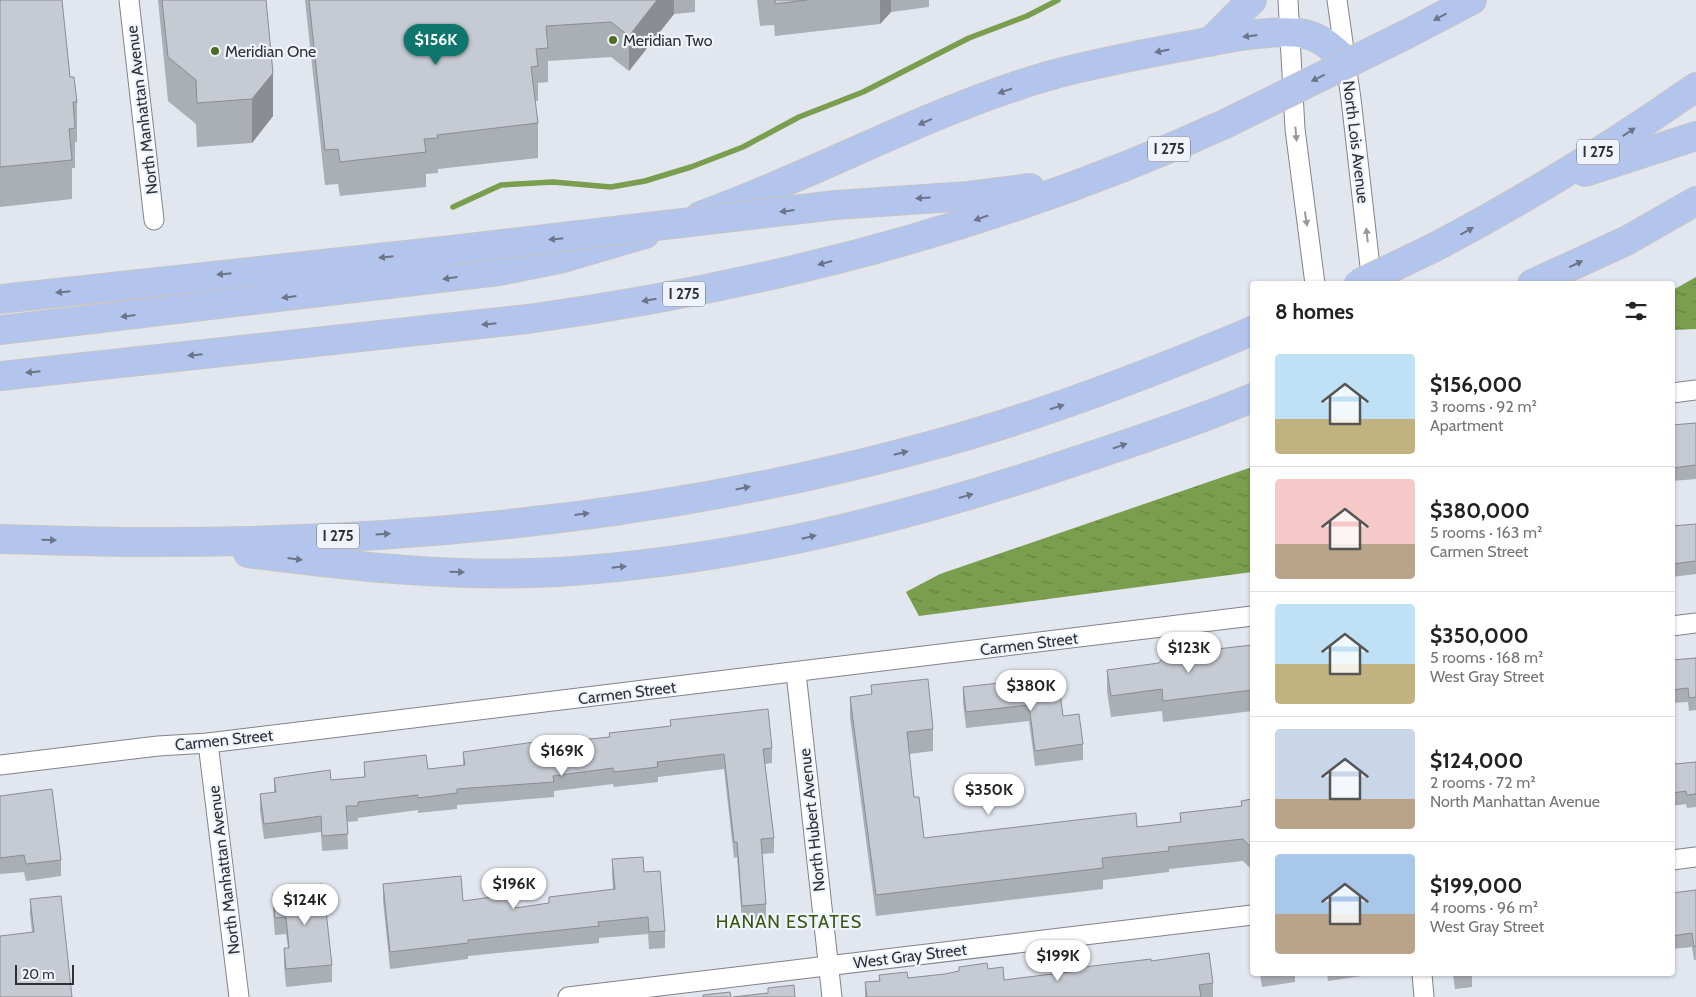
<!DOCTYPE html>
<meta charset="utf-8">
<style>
:root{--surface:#fff;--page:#f2f2f2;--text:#222;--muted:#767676;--line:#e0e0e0;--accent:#0f766e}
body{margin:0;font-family:Cabin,sans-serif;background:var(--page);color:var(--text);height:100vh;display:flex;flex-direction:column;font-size:19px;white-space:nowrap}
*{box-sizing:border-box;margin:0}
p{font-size:16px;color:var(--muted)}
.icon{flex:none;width:28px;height:28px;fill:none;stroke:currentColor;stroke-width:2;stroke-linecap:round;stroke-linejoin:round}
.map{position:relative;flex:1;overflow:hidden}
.drawer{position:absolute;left:1250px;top:281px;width:425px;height:695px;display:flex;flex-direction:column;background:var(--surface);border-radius:5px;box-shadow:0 1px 4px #0004}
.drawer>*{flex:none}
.scale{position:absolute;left:15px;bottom:12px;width:59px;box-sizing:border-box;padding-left:5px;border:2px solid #303135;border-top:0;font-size:14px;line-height:18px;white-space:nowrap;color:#303135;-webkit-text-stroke:4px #eff3fc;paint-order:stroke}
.price{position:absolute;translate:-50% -42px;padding:0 11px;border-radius:18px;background:#fff;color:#222;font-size:16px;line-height:32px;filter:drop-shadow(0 1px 2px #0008)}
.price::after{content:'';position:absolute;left:50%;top:30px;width:15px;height:11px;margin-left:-8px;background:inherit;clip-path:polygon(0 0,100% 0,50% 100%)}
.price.active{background:var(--accent);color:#fff}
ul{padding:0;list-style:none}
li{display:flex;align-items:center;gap:15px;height:125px;padding:0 25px}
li+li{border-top:1px solid var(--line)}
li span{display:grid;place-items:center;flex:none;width:140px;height:100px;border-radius:5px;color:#555}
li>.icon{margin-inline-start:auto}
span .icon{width:60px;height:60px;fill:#fffc;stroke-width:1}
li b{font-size:21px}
h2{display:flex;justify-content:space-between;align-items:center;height:60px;padding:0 25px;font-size:21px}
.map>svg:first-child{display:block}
</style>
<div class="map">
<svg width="1696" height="997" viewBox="0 0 1696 997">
<defs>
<pattern id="water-ripples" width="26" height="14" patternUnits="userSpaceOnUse" patternTransform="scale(1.25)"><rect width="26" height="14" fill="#7a9e4d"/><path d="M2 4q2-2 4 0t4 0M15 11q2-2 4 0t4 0" fill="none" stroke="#648141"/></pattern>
</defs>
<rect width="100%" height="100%" fill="#e2e6ef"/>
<g fill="url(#water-ripples)">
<polygon points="1696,277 1696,329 1673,330 1673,290"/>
<polygon points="1252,467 1252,572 919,616 906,592 940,574"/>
</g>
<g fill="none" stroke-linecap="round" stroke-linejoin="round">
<polyline stroke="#7a9e4d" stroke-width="5.5" points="453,207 501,185 553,182 611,187 645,181 691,167 743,147 799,117 863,92 969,38 1027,16 1058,0"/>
<g stroke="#80838b" stroke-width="21">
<g id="minor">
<polyline points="129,0 154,220"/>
<polyline points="1288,0 1295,129 1315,284"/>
<polyline points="1337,0 1351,99 1372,284"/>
<polyline points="1672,393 1696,390"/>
<polyline points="1672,626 1696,623"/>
<polyline points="796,673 832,997"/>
<polyline points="208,743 239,997"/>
<polyline points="0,765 158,746 208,743 1252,616"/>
<polyline points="1672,860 1696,857"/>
<polyline points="1422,974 1424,997"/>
<polyline points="568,997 1252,915"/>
</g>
</g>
<g stroke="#c5c5c6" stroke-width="30">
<g id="highway">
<polyline points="1409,33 1472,0"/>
<polyline points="1210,42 1252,0"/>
<polyline points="1585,172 1696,136"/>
<polyline points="836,205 968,196 1030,188"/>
<path d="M700,216C817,174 928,111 1048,76C1095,63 1144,54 1192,45C1223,39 1275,28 1305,34C1322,38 1334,49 1346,61"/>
<path d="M1435,247C1525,200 1613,145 1696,87"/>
<polyline points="1532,284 1626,241 1696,201"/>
<polyline points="0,299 452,250"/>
<polyline points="0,330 499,271 559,259 645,234"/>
<path d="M0,376L528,319C769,286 1006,224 1227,123"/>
<path d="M0,539C47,540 94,542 142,542C410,543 685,515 944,442C1049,413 1152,373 1252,331"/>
<path d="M248,553C350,566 454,578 558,572C738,561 912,517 1082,459C1139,440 1197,421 1252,398"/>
</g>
</g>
<use href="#minor" stroke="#fff" stroke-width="19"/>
<use href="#highway" stroke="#b4c5ed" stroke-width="28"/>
<g stroke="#c5c5c6" stroke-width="30" stroke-linecap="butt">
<g id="highway-bridge">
<polyline points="1227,123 1409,33"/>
<polyline points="452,250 836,205"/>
<polyline points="1358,284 1435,247"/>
</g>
</g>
<use href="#highway-bridge" stroke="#b4c5ed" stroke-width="28"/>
</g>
<g fill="#aaaeb5">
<polygon points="0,0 70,77 77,102 77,142 75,142 75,168 72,168 72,199 0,207"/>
<polygon points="158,0 266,0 273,116 252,143 197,147 196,124 168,101"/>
<polygon points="305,0 695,0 695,12 674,14 629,71 611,57 548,61 548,82 538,83 538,101 535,101 538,123 538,158 438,169 438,173 426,174 426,187 340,196 338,184 325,185"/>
<polygon points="757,0 929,0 929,7 891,12 880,24 775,36 774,25 760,26"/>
<polygon points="1696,423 1696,479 1672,481 1672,425"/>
<polygon points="1696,524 1696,574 1672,577 1672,526"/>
<polygon points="1252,645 1252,711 1163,722 1162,711 1111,717 1107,692 1107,670 1159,663"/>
<polygon points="1696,658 1696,710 1689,711 1688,702 1672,703 1672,660"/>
<polygon points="871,685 933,729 933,751 909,754 914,797 924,838 1137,827 1180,822 1180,813 1241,806 1241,801 1252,799 1252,869 1251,869 1243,861 1169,869 1169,872 1103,880 1103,889 876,916 850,718 850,697 871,695"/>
<polygon points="963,687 1010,693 1063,716 1083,744 1083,760 1035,766 1029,721 966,728 963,703"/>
<polygon points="670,720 772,748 772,763 765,764 774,838 774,853 762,854 766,904 766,920 742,921 737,857 734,858 724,769 658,777 658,782 614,787 613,784 554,791 554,797 457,805 457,809 418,813 418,810 358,818 358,821 347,822 348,849 322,851 321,832 264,839 260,810 260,794 274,793 274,778 331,780 364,777 364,762 428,769 463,765 463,752 609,737 609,733 670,726"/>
<polygon points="1672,741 1675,764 1696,762 1696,807 1687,808 1686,804 1672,806"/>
<polygon points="0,796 61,860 61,876 26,881 24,872 0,874"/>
<polygon points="612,859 644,872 665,931 665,948 649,949 648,934 599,938 599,943 468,956 468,959 390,969 383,901 383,884 463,901 515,908 549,903 549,897 613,890 612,876"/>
<polygon points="1696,890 1696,960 1694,960 1692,947 1672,949 1672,893"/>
<polygon points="273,894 332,965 332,982 286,987 284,966 284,948 288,948 286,934 275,935 273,912"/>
<polygon points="30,899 72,997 32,932 30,914"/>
<polygon points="1151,961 1213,983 1213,997 865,997 865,982 879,981 879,975 908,978 945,974 959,971 959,967 988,969 1004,980"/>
<polygon points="1260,974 1295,974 1295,982 1262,987"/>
<polygon points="1327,974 1375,974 1328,981"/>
<polygon points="1453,974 1472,974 1472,987 1455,989"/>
<polygon points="1542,974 1560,974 1542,976"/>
</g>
<g fill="#8b8d93">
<polygon points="657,0 674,0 674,14 629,71 629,36"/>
<polygon points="880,0 891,0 891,12 880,24"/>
<polygon points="273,73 273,116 252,143 252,99"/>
</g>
<g fill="#c6cad2" stroke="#8b8d93">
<polygon points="0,0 62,0 70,77 74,77 77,102 73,102 75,128 69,129 72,160 0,167"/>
<polygon points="162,0 266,0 273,73 252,99 197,103 196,80 168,57"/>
<polygon points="309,0 657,0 629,36 611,22 546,26 548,48 536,49 538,66 531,67 538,123 437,135 438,138 424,139 426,152 340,162 338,149 325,150"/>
<polygon points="775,0 807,0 775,4"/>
<polygon points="1696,423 1696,465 1672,468 1672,425"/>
<polygon points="1696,524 1696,561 1672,564 1672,526"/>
<polygon points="1252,645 1252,690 1163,701 1162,689 1111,696 1107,670 1159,663 1165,655"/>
<polygon points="1696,658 1696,697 1689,698 1688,688 1672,690 1672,660"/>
<polygon points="928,679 933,729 907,732 914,797 919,797 924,838 1136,813 1137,827 1181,822 1180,813 1242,806 1241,801 1252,799 1252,847 1251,847 1243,839 1168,847 1169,851 1102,858 1103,868 876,895 850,697 872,694 871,685"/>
<polygon points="1009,682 1010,693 1059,686 1063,716 1079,714 1083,744 1035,751 1029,705 966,712 963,687"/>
<polygon points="768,709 772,748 763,749 774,838 761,839 766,904 742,906 737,842 734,842 724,754 657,762 658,767 614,772 613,768 553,776 554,782 457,789 457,793 418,798 418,795 358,802 358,806 346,806 348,834 322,836 321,816 264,824 260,794 276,792 274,778 330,770 331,780 365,777 364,762 426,755 428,769 465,765 463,752 549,740 550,743 610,737 609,733 671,726 670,720"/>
<polygon points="1672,741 1675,764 1696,762 1696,794 1687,795 1686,791 1672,793"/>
<polygon points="52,789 61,860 26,864 24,855 0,858 0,796"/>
<polygon points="643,857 644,872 660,871 665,931 649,932 648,917 598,922 599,926 468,940 468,943 390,952 383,884 461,876 463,901 514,894 515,908 549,903 549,897 615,889 612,859"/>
<polygon points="323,884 332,965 286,969 284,948 289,948 286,917 275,918 273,894 282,894 282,889"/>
<polygon points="1696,890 1696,946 1694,947 1692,933 1672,936 1672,893"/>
<polygon points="61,896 72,997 0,997 0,936 34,932 30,899"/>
<polygon points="1209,953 1213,983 1199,985 1201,997 867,997 865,982 880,981 879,975 907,972 908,978 945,974 959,971 959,967 987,963 988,969 1003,967 1004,980 1076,971 1076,968 1151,959 1151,961"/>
<polygon points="1455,974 1470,974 1455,976"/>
<polygon points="794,985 795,997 733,997 768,993 768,988"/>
<polygon points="730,992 731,997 703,997 703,995"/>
</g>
<defs><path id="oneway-solid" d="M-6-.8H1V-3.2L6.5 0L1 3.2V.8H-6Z" transform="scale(1.25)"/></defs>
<g fill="#6b7488">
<use href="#oneway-solid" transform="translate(1440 17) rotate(152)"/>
<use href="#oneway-solid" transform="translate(1250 36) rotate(173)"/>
<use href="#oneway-solid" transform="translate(1162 51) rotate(169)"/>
<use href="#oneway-solid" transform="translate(1318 78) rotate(154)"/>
<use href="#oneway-solid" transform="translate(1005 91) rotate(161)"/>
<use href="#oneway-solid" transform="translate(925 122) rotate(156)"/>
<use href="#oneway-solid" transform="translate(1629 132) rotate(-33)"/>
<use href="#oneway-solid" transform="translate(923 198) rotate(177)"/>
<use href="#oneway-solid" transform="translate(787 211) rotate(173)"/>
<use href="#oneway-solid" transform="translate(981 218) rotate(161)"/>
<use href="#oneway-solid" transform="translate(1467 231) rotate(-29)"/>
<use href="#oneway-solid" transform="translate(556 239) rotate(174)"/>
<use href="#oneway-solid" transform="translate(386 257) rotate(174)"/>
<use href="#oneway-solid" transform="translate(825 263) rotate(165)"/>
<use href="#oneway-solid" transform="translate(1576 264) rotate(-25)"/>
<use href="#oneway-solid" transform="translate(224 274) rotate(174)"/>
<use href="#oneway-solid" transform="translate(450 278) rotate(172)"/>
<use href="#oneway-solid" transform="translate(63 292) rotate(174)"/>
<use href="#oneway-solid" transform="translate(289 297) rotate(173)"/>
<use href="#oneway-solid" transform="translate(649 300) rotate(170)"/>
<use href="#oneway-solid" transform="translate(128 316) rotate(173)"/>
<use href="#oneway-solid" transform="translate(489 324) rotate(174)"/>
<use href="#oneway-solid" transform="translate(195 355) rotate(174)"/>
<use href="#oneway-solid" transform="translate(33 372) rotate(174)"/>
<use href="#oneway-solid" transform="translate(1057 407) rotate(-18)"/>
<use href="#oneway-solid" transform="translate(1120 446) rotate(-19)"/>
<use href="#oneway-solid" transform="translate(901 453) rotate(-14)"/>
<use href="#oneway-solid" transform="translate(743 488) rotate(-11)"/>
<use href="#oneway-solid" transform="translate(966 496) rotate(-16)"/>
<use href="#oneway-solid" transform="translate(582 514) rotate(-7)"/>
<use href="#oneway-solid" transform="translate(383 534) rotate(-4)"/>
<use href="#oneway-solid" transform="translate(809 537) rotate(-13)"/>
<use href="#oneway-solid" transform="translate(49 540) rotate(1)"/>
<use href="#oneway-solid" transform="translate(295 559) rotate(7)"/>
<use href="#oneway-solid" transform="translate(619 567) rotate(-6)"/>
<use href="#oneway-solid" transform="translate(457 572) rotate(2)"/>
</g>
<g fill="#98989a">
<use href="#oneway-solid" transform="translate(1296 134) rotate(85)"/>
<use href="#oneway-solid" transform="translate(1306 219) rotate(81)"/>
<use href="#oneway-solid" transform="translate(1367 235) rotate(-96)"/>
</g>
<g fill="#4d6c22" stroke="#eff3fc" stroke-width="2">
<circle cx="613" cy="40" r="5"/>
<circle cx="215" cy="51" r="5"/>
</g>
<g text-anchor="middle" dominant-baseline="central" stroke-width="4.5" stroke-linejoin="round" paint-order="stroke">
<g fill="#eff3fc" stroke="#696b71" stroke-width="1">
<rect x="1148" y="136.5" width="42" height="25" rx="4"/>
<rect x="1577" y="139.5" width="42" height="25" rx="4"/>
<rect x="663" y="281.5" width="42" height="25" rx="4"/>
<rect x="317" y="523.5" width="42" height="25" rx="4"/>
</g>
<g font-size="15" font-weight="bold" fill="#303135">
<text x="1169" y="149">I 275</text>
<text x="1598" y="152">I 275</text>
<text x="684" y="294">I 275</text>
<text x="338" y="536">I 275</text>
</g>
<g font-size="16" fill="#303135" stroke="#eff3fc" text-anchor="start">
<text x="623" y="40">Meridian Two</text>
<text x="225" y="51">Meridian One</text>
</g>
<g font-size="16" fill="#303135" stroke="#eff3fc">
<text transform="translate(142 110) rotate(-97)">North Manhattan Avenue</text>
<text transform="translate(1356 142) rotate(83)">North Lois Avenue</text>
<text transform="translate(1029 644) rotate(-7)">Carmen Street</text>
<text transform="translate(627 693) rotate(-7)">Carmen Street</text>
<text transform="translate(224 740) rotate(-6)">Carmen Street</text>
<text transform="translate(812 820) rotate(-96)">North Hubert Avenue</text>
<text transform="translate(224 870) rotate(-97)">North Manhattan Avenue</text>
<text transform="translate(910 956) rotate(-7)">West Gray Street</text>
</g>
<g font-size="18" letter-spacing="1" fill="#3a550f" stroke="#eff3fc">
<text x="789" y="922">HANAN ESTATES</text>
</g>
</g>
</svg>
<div class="scale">20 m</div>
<b class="price active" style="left:436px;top:66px">$156K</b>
<b class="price" style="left:1189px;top:674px">$123K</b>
<b class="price" style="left:1031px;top:712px">$380K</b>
<b class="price" style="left:562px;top:777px">$169K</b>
<b class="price" style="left:989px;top:816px">$350K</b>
<b class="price" style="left:514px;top:910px">$196K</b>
<b class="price" style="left:305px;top:926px">$124K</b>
<b class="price" style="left:1058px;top:982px">$199K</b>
<section class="drawer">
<h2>8 homes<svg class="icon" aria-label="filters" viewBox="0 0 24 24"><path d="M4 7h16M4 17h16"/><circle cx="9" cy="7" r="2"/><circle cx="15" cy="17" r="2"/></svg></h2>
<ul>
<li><span style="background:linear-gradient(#bfe0f5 65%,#c2b280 0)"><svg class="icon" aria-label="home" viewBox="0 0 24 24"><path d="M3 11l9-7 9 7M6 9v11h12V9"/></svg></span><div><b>$156,000</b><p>3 rooms · 92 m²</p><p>Apartment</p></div></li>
<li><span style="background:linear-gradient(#f6c9c9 65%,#b9a48a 0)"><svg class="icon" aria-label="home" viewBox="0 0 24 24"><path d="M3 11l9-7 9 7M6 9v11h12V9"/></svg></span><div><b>$380,000</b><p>5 rooms · 163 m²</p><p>Carmen Street</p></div></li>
<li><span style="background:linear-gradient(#bfe0f5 60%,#c2b280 0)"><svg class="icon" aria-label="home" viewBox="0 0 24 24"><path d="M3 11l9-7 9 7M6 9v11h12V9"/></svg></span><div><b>$350,000</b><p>5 rooms · 168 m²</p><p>West Gray Street</p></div></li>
<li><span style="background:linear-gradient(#c9d6e8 70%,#b9a48a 0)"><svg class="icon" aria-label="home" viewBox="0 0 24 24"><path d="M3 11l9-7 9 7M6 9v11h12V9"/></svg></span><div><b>$124,000</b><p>2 rooms · 72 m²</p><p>North Manhattan Avenue</p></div></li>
<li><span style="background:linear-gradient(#a9c7e8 60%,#b9a48a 0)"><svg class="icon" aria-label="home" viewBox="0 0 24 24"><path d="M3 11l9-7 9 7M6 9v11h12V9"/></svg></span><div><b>$199,000</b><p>4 rooms · 96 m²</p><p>West Gray Street</p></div></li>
</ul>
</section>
</div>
